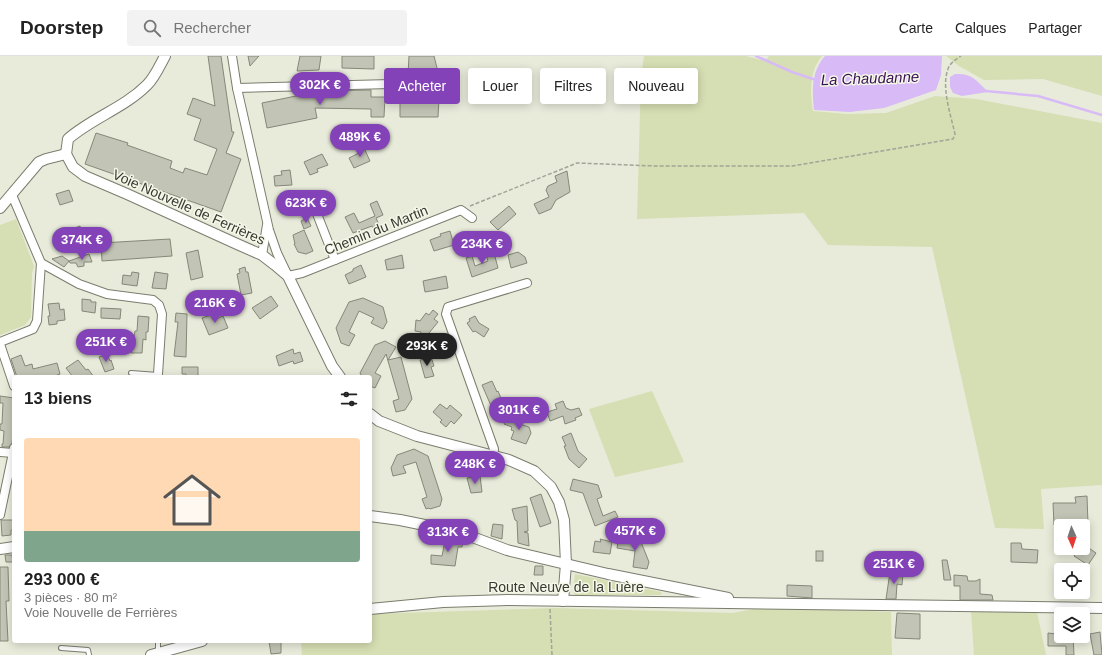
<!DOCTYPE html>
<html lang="fr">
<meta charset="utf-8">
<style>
:root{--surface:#fff;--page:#f2f2f2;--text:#222;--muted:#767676;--line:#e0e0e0;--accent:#8342b7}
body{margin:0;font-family:Arial,sans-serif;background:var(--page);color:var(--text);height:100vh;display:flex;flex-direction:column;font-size:15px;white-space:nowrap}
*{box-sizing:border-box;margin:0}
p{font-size:13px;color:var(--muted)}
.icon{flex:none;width:22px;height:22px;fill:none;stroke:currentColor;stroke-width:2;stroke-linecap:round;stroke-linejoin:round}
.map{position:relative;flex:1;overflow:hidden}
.side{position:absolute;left:12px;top:319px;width:360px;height:268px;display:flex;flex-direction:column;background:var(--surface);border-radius:4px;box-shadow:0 2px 10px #0003}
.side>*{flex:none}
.hud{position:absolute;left:384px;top:12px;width:380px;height:36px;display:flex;gap:8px}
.needle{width:26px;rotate:177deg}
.fabs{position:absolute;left:1054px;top:463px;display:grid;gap:8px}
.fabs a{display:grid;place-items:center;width:36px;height:36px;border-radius:4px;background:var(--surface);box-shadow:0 2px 10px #0003;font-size:20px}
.price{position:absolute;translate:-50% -34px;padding:0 9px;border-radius:14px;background:var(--accent);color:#fff;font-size:13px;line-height:26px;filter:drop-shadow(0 1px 2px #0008)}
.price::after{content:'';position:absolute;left:50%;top:24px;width:12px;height:9px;margin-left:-6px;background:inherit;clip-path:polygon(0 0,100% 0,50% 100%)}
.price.selected{background:#222;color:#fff}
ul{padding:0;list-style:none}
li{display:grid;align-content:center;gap:8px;height:212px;padding:0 12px}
li span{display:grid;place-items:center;height:124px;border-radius:4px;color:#555}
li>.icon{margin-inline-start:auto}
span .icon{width:72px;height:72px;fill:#fffc;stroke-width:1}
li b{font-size:17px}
h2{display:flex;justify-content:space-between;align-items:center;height:48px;padding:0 12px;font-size:17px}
.tag{padding:0 14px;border-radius:4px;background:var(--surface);box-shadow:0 2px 10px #0003;font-size:14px;line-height:36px}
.tag.selected{background:var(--accent);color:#fff}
header{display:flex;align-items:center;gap:24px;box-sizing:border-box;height:56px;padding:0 20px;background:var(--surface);border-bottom:1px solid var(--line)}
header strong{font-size:19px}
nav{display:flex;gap:22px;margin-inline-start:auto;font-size:14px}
.search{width:280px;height:36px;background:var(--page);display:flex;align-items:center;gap:10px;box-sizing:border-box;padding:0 14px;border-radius:4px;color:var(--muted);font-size:15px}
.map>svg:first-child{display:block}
</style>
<header>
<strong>Doorstep</strong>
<div class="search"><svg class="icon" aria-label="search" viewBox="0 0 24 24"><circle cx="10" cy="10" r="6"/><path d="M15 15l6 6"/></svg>Rechercher</div>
<nav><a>Carte</a><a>Calques</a><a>Partager</a></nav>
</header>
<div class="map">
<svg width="1102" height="599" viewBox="0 0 1102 599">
<rect width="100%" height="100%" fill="#e8ebda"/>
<g fill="#d6deb3">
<path d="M644,0H746L765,5L769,0H822C809,15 810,37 813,55L847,58L886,57L935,40L976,43L1102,67V429L1041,433L1044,473L995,472L932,191L828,189L804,157L637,163L641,20Z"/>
<polygon points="946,0 1102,0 1102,40 1043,23 984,24 959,10"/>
<polygon points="16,163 34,210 32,217 31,261 25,269 0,279 0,169"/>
<polygon points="652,335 684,406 615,421 589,353"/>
<polygon points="575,518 661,536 662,538 660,539 575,539 573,535"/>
<polygon points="764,551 891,556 892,599 302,599 301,585 370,585 370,558 554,552 733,557"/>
<polygon points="971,555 1037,556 1046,599 974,599"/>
</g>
<g fill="#d7baf6">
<path d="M825,0H942L941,19L936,34L884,52L850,56L814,54C812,34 811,16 825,0Z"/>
<path d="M955,18C972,17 976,24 988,36L962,40L953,37L950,31V21Z"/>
</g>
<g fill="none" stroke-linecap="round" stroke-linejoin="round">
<g stroke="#d7baf6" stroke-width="2.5">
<polyline points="756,0 792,16 816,24"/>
<polyline points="986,35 1038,40 1102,59"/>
</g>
</g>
<g fill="#c2c5b5" stroke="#858879">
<polygon points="208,0 221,0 232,76 234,76 226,97 241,103 221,156 85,108 96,77 128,87 127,89 172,105 170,112 183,117 185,112 207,119 217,93 194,84 201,63 187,58 193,42 215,50"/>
<polygon points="248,0 259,0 250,10"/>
<polygon points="300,0 321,0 319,14 297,15"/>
<polygon points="342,0 374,0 374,13 342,12"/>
<polygon points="409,0 434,0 439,20 408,19"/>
<polygon points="371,34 371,41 385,41 384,61 371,61 371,53 315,52 317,62 267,72 262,47 320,35"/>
<polygon points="400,42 439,42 438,61 400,61"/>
<polygon points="364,92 370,105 354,112 349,102 359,97 358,94"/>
<polygon points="322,98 328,109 317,113 318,116 310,119 304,106"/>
<polygon points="290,114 292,129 275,130 274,120 282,119 281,115"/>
<polygon points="567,115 570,136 556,144 551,153 539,158 534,148 549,141 546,134 548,130 557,126 555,120"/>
<polygon points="69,134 73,145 60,149 56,138"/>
<polygon points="377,145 383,159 376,162 380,171 374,173 372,170 353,177 345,161 354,157 359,167 375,160 370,148"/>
<polygon points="509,150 516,158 498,174 490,166"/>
<polygon points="307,162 311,170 304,173 301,165"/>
<polygon points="80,170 85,184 74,188 69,174"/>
<polygon points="304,174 313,195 306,198 298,196 294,188 295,188 293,179"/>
<polygon points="450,175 454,189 434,195 430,184 441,180 440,178"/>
<polygon points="170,183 172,200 102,205 101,187"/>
<polygon points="198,194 203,221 191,224 186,197"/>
<polygon points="518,196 525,201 527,207 511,212 508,199"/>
<polygon points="494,197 498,212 472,221 466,202 472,200 475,210 488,205 486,199"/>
<polygon points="89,198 92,206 84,206 84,210 78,211 76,207 70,207 69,205"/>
<polygon points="402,199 404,212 387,214 385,204"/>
<polygon points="62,200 69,205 64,211 52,203"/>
<polygon points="361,209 366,221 349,228 345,219 353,215 353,213"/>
<polygon points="245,211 246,216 248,216 252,237 241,239 237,218 240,217 239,213"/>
<polygon points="132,216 139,217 137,230 122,228 123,219 131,220"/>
<polygon points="155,216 168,218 166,233 152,232"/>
<polygon points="446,220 448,232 425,236 423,225"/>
<polygon points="271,240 278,250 260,263 252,252"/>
<polygon points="363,242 383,251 387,266 383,273 371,267 374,262 359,255 349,276 355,279 349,290 341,287 336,272 349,246"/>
<polygon points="82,243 91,244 91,246 96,246 95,257 82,255"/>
<polygon points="59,247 60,254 64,253 65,264 57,265 57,268 49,269 48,260 50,260 48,248"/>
<polygon points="101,252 121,253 120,263 101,262"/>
<polygon points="433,254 438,258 434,263 438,266 429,277 429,279 420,278 421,276 415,275 416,264 420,265 426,257 429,259"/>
<polygon points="176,257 187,258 186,301 174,300 178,266 175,266"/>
<polygon points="211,259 213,264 223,260 228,272 209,279 202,262"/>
<polygon points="138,260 149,261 148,276 146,276 146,284 143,283 142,297 131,297 135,275 137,275"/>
<polygon points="475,260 479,267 489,273 484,281 475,275 473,276 467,267 470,265 469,263"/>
<polygon points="385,285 396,291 388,304 401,301 412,343 405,354 396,356 393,345 399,343 386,298 375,317 381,320 375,332 370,330 370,321 362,321 360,317 375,289"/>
<polygon points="293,293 294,298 300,296 303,305 294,308 293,305 279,310 276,300"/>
<polygon points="107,298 110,305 111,304 114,313 105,316 99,301"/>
<polygon points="21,299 25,310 32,308 33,313 57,307 60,318 52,321 17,321 11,303"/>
<polygon points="431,301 434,310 431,311 434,320 425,322 420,304"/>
<polygon points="78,304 86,314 88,313 94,321 73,321 66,312"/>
<polygon points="182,311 198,311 198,321 186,321 186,318 182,318"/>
<polygon points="492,325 497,336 498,335 503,347 492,352 482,329"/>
<polygon points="0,340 14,342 14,370 12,387 9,391 2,391 2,388 3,388 4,375 0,374 0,368 2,368 3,347 0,347"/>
<polygon points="563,345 566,352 571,354 579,352 582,359 575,362 576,364 565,368 563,360 550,365 547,356 557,353 555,348"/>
<polygon points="440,348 447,353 450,349 462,359 454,368 451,365 446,371 440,366 442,364 433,356"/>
<polygon points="506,361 517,364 516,367 529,371 531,377 526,388 511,383 514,375 511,374 512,371 504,368"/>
<polygon points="571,377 578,395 587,403 579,412 569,403 564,390 566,390 562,381"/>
<polygon points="414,393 428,400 442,443 440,450 430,453 429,452 426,453 422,443 427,441 416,406 403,410 406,417 393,420 391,412 397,399"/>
<polygon points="480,420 482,436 471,437 467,422"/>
<polygon points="573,423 598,429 602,441 597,443 603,460 615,455 618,461 595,470 583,437 570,434"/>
<polygon points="541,438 551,467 540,471 530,442"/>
<polygon points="1087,440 1088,468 1054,469 1053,447 1076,447 1075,441"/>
<polygon points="527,450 528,475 524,476 528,477 529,490 518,487 517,465 515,464 512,453"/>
<polygon points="1,464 14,464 14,474 11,474 11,479 2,480"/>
<polygon points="493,468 503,469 502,483 491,480"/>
<polygon points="446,480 463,484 462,491 458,491 455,510 431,508 431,499 442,500"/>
<polygon points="619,480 628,482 628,484 641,486 649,506 647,513 633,511 635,495 617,492"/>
<polygon points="600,483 612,486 610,498 593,496 595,485 601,486"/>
<polygon points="1011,487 1021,487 1022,493 1038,494 1037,507 1011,506"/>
<polygon points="1083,488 1096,497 1088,509 1074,500 1079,492 1083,492"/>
<rect x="816" y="495" width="7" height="10"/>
<polygon points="5,499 12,499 13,506 6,506"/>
<polygon points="942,504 947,504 951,524 944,524"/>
<polygon points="535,510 543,510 543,519 534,519"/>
<polygon points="0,511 8,511 9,545 6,545 8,585 0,585"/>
<polygon points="890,516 903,517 902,529 897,528 896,543 886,543"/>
<polygon points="954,519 967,520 968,525 976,525 980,523 980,538 992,539 993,544 960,544 960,530 954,530"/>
<polygon points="787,529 812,530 812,542 787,540"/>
<polygon points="897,557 920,558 920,583 895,582"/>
<polygon points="1100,576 1102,599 1094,599 1090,578"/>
<polygon points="1048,577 1056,578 1057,580 1073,580 1074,599 1066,599 1066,590 1048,590"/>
<polygon points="269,585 281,585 281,597 271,598"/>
</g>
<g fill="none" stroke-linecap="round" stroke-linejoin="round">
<g stroke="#7a7d6e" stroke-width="6">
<g id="service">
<polyline points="131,317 158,319"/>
<polyline points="158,585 158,596"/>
<polyline points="61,592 88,594 89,599"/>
</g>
</g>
<g stroke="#7a7d6e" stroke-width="10">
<g id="minor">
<polyline points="232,0 237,32 269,174 277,197 288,220 302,217 461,154 472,162"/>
<polyline points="237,32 391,28"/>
<polyline points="312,145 335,204"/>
<polyline points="262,199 267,169"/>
<polyline points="41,207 79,228 107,238 153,244 159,249 162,258 158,318"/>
<polyline points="0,286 33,273 37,265 41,207 12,139"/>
<polyline points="0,288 14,330"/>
<polyline points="0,396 13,397"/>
<polyline points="493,400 494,393 446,258 448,251 527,227"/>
<polyline points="0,459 14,392"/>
</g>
</g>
<g stroke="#7a7d6e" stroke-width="12">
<g id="tertiary">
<polyline points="66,98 73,111 85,120 127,138 237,188 262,199 275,209 288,220 332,310 340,321"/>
<path d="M66,98L68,83C92,62 124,52 147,29C155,21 160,9 165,0"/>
<polyline points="0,152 39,106 46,103 66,98"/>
<polyline points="370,358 379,365 417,380 509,404 534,415 551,431 559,446 564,464 566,508 563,545"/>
<polyline points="370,460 400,464 459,476 507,494 608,518 728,542"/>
<polyline points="0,493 14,491"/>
<polyline points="370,553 443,546 508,544 1102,552"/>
<polyline points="151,599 202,585"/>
</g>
</g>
<g stroke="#a2a497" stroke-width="1.5" stroke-dasharray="4 2" stroke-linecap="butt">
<path d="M470,150L577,107L655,110H792L953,83L955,78C951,60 941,31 948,13C950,7 955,4 961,0"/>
<polyline points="550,553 552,599"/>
</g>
<use href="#service" stroke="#fff" stroke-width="4"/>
<use href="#minor" stroke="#fff" stroke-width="8"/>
<use href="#tertiary" stroke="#fff" stroke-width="10"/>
</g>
<g text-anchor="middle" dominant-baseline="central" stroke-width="3" stroke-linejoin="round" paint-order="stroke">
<g font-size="14" fill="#383933" stroke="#f5f8e8">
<text transform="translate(189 151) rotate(24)">Voie Nouvelle de Ferrières</text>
<text transform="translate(376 174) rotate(-22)">Chemin du Martin</text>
<text x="566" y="531">Route Neuve de la Luère</text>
</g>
<g font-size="15" font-style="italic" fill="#381055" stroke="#f5f8e8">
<text transform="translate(870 22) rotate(-2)">La Chaudanne</text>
</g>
</g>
</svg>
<div class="fabs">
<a><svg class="needle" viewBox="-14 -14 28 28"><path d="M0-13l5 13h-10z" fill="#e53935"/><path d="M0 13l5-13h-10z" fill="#767676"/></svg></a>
<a><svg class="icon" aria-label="locate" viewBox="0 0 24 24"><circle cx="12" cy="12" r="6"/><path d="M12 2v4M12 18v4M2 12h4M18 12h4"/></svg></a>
<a><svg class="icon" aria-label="layers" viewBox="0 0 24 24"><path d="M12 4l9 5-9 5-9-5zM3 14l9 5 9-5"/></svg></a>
</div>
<b class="price" style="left:320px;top:50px">302K €</b>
<b class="price" style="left:360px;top:102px">489K €</b>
<b class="price" style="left:306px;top:168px">623K €</b>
<b class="price" style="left:82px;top:205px">374K €</b>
<b class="price" style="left:482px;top:209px">234K €</b>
<b class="price" style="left:215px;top:268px">216K €</b>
<b class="price" style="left:106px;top:307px">251K €</b>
<b class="price selected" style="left:427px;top:311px">293K €</b>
<b class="price" style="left:519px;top:375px">301K €</b>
<b class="price" style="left:475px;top:429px">248K €</b>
<b class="price" style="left:635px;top:496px">457K €</b>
<b class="price" style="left:448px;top:497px">313K €</b>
<b class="price" style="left:894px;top:529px">251K €</b>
<div class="hud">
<a class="tag selected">Acheter</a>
<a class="tag">Louer</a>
<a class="tag">Filtres</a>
<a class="tag">Nouveau</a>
</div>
<section class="side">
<h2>13 biens<svg class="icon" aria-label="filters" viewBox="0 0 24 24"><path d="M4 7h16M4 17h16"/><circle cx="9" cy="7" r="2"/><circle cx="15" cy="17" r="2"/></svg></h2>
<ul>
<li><span style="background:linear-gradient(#ffd9b3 75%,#7fa58c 0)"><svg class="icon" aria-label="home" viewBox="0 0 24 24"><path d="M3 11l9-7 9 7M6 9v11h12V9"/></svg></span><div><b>293 000 €</b><p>3 pièces · 80 m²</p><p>Voie Nouvelle de Ferrières</p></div></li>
</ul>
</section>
</div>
